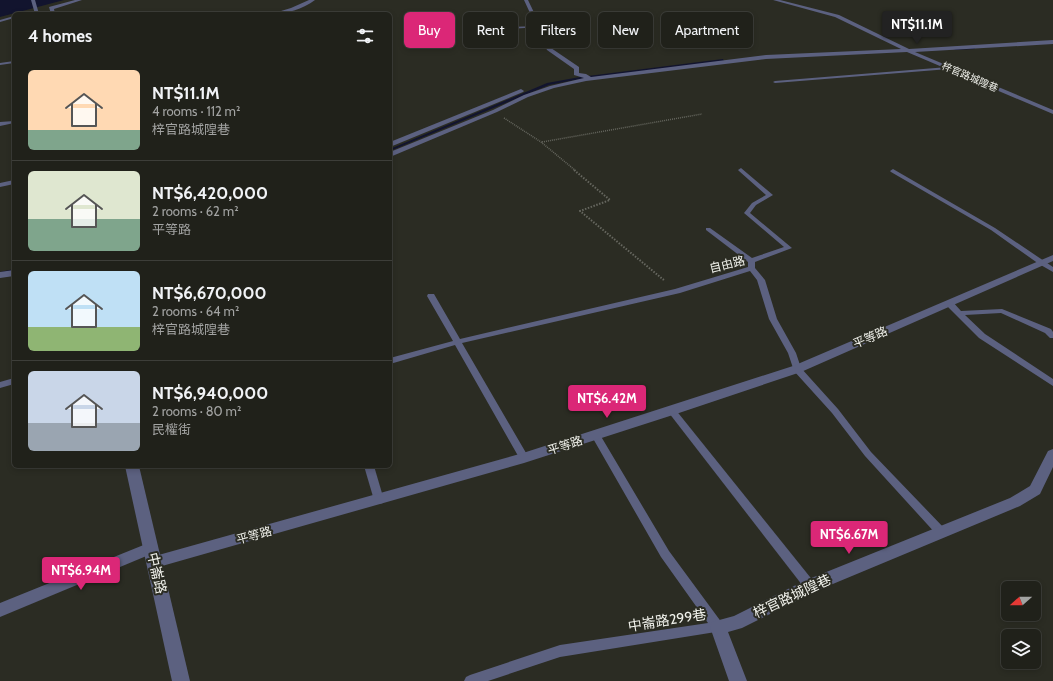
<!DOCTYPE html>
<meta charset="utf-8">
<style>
:root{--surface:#20211a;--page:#2d2e27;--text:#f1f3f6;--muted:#a2a3a2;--line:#3d3e39;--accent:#db2777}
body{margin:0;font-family:Cabin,"Noto Sans TC",sans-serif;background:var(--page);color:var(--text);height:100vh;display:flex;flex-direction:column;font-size:15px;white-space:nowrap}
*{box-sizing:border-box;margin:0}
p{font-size:13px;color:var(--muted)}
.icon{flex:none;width:22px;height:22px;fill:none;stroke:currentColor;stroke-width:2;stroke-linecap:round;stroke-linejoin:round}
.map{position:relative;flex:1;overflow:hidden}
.side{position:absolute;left:12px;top:12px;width:380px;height:456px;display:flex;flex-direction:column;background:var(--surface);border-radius:6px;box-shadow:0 2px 6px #0003,0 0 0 1px var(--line)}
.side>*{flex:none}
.top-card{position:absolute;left:404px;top:12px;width:380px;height:36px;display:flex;gap:8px}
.needle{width:26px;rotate:249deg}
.buttons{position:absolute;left:1001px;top:581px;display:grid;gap:8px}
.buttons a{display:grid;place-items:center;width:40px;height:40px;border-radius:6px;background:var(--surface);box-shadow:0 2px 6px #0003,0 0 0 1px var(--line);font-size:20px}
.price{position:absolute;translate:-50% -34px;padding:0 9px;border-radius:4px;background:var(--accent);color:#fff;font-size:13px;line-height:26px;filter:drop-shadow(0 1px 2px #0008)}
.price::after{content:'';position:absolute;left:50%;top:24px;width:12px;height:9px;margin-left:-6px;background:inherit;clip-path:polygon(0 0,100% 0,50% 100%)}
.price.selected{background:#222;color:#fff}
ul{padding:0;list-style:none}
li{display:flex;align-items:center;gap:12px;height:100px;padding:0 16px}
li+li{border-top:1px solid var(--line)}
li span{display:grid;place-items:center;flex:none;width:112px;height:80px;border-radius:6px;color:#555}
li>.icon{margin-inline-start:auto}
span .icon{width:48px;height:48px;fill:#fffc;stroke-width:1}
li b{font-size:17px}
h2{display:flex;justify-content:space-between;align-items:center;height:48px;padding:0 16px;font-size:17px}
.chip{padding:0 14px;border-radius:6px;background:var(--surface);box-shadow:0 2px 6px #0003,0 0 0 1px var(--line);font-size:14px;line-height:36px}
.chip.selected{background:var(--accent);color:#fff}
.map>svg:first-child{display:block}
</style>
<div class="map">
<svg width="1053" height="681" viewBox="0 0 1053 681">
<rect width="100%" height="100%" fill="#2b2c23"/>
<polygon fill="#12142e" points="0,0 64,0 0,17"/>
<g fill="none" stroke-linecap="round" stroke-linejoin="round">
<g fill="#12142e" fill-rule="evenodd">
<polygon points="974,47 975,49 955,50 954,49 955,48"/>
<polygon points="723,59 724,61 580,79 549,85 390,151 390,149 547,83 580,77"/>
<polygon points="14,269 14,271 0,274 0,272"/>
</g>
<g stroke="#66675f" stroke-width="1.5" stroke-dasharray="1 1" stroke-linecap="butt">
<polyline points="504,118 541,142 576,171"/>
<polyline points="542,142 702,114"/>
</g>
<polyline stroke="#66675f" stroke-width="2" stroke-dasharray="1.5 1.5" stroke-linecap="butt" points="574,170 610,200 580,211 665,281"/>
<g fill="#5c6180" fill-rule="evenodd">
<polygon points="14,16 14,18 0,22 0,20"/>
<polygon points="497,24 506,27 539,26 541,27 506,29 497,26 483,28 481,27"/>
<polygon points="14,61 14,63 0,65 0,63"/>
<polygon points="948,67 950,68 949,69 775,83 773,82 775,81"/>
<polygon points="14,121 14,123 0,126 0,122"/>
<polygon points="741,168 773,195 756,205 750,213 792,248 755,262 755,268 765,280 777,319 796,353 801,368 838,409 871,452 945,529 946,532 945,535 941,536 937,535 865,456 832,413 794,371 788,353 769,319 757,280 750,271 680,293 462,343 529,458 527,461 524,462 521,461 455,345 390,364 390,358 453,341 427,296 428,294 434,294 460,339 675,289 748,267 748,262 706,230 706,228 710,228 752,258 784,247 744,213 752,203 766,195 739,171 738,170"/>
<polygon points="893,169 995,228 1053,267 1053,272 1039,264 991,230 891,172 890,171"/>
<polygon points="14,180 14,184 0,187 0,183"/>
<polygon points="946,301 952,301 961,311 1002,309 1051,329 1053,332 1053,338 1050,338 1045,333 1001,313 965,315 985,334 1053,379 1053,386 979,338 946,305 945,303"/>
<polygon points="14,378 14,384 0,388 0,382"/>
<polygon points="672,408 675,409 814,582 816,586 814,590 810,591 806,590 669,413 668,411 669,409"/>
<polygon points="596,432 599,433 669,551 722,623 724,627 722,631 560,657 488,681 464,681 466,677 470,675 560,645 708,623 661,557 591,435 593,433"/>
<polygon points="364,466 374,466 384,500 383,503 379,504 375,503 374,500"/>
</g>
<g fill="#5c6180" fill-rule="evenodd">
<polygon points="75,0 82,0 54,9 55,14 51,14 49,7"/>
<path d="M309,0H315C303,9 286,14 271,14L291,8Z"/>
<polygon points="524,0 528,0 551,48 579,67 579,73 586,74 591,77 766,55 901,49 835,17 773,0 780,0 839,15 909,49 1053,40 1053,44 915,52 1053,110 1053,114 907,52 766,59 586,81 554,88 528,97 497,112 390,157 390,152 493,110 524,95 550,86 584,78 574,75 574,69 547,50"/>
<polygon points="521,89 524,91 523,92 390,147 390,142"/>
<polygon points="1053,255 1053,261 801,372 676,414 524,463 155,568 150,567 147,562 150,557 155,556 523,453 793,366"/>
<polygon points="14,270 14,276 0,278 0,272"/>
<polygon points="1053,449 1053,467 1040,494 1020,506 816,591 742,628 728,632 747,681 729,681 710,627 712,622 734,616 804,581 1010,498 1030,486 1048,451"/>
<polygon points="151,542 156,544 158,548 156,552 0,617 0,603"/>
</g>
<g fill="#5c6180" fill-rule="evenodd">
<polygon points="31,0 35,0 39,14 35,14"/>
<polygon points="125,466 139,466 190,681 172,681"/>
</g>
</g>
<g text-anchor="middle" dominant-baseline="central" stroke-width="4" stroke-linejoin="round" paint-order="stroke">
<g font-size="10" fill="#f0f1eb" stroke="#2b2c23">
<text transform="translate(970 77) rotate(23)">梓官路城隍巷</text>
</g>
<g font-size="12" fill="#f0f1eb" stroke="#2b2c23">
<text transform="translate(727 264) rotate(-14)">自由路</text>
<text transform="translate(870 337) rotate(-23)">平等路</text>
<text transform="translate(565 445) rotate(-18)">平等路</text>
<text transform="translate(254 535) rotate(-15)">平等路</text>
</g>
<g font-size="14" fill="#f0f1eb" stroke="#2b2c23">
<text transform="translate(157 573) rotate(77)">中崙路</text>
<text transform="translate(792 596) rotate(-25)">梓官路城隍巷</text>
<text transform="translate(667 620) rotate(-9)">中崙路299巷</text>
</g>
</g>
</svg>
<div class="buttons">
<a><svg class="needle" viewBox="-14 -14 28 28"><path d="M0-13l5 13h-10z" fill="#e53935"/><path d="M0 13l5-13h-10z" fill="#a2a3a2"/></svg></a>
<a><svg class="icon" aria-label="layers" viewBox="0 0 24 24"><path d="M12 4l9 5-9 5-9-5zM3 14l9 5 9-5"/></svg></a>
</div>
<b class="price selected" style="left:917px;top:45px">NT$11.1M</b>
<b class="price" style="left:607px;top:419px">NT$6.42M</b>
<b class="price" style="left:849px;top:555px">NT$6.67M</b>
<b class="price" style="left:81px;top:591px">NT$6.94M</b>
<div class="top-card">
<a class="chip selected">Buy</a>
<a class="chip">Rent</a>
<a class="chip">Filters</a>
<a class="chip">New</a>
<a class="chip">Apartment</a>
</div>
<section class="side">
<h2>4 homes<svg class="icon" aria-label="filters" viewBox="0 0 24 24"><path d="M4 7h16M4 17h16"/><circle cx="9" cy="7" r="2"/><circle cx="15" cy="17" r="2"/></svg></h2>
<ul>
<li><span style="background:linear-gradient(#ffd9b3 75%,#7fa58c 0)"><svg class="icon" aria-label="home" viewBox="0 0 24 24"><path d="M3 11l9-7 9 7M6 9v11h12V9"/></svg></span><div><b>NT$11.1M</b><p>4 rooms · 112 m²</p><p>梓官路城隍巷</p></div></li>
<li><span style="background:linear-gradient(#dfe7d0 60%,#7fa58c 0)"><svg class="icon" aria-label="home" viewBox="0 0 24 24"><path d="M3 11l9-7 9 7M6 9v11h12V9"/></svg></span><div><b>NT$6,420,000</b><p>2 rooms · 62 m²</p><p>平等路</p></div></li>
<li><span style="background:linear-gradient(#bfe0f5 70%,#8fb573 0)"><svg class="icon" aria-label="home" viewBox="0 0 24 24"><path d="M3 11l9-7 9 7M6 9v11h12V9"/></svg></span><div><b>NT$6,670,000</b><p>2 rooms · 64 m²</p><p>梓官路城隍巷</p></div></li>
<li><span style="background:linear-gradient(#c9d6e8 65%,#9aa5b1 0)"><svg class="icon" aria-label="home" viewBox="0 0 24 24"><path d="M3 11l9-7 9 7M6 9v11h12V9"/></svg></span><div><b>NT$6,940,000</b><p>2 rooms · 80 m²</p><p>民權街</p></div></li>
</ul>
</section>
</div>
